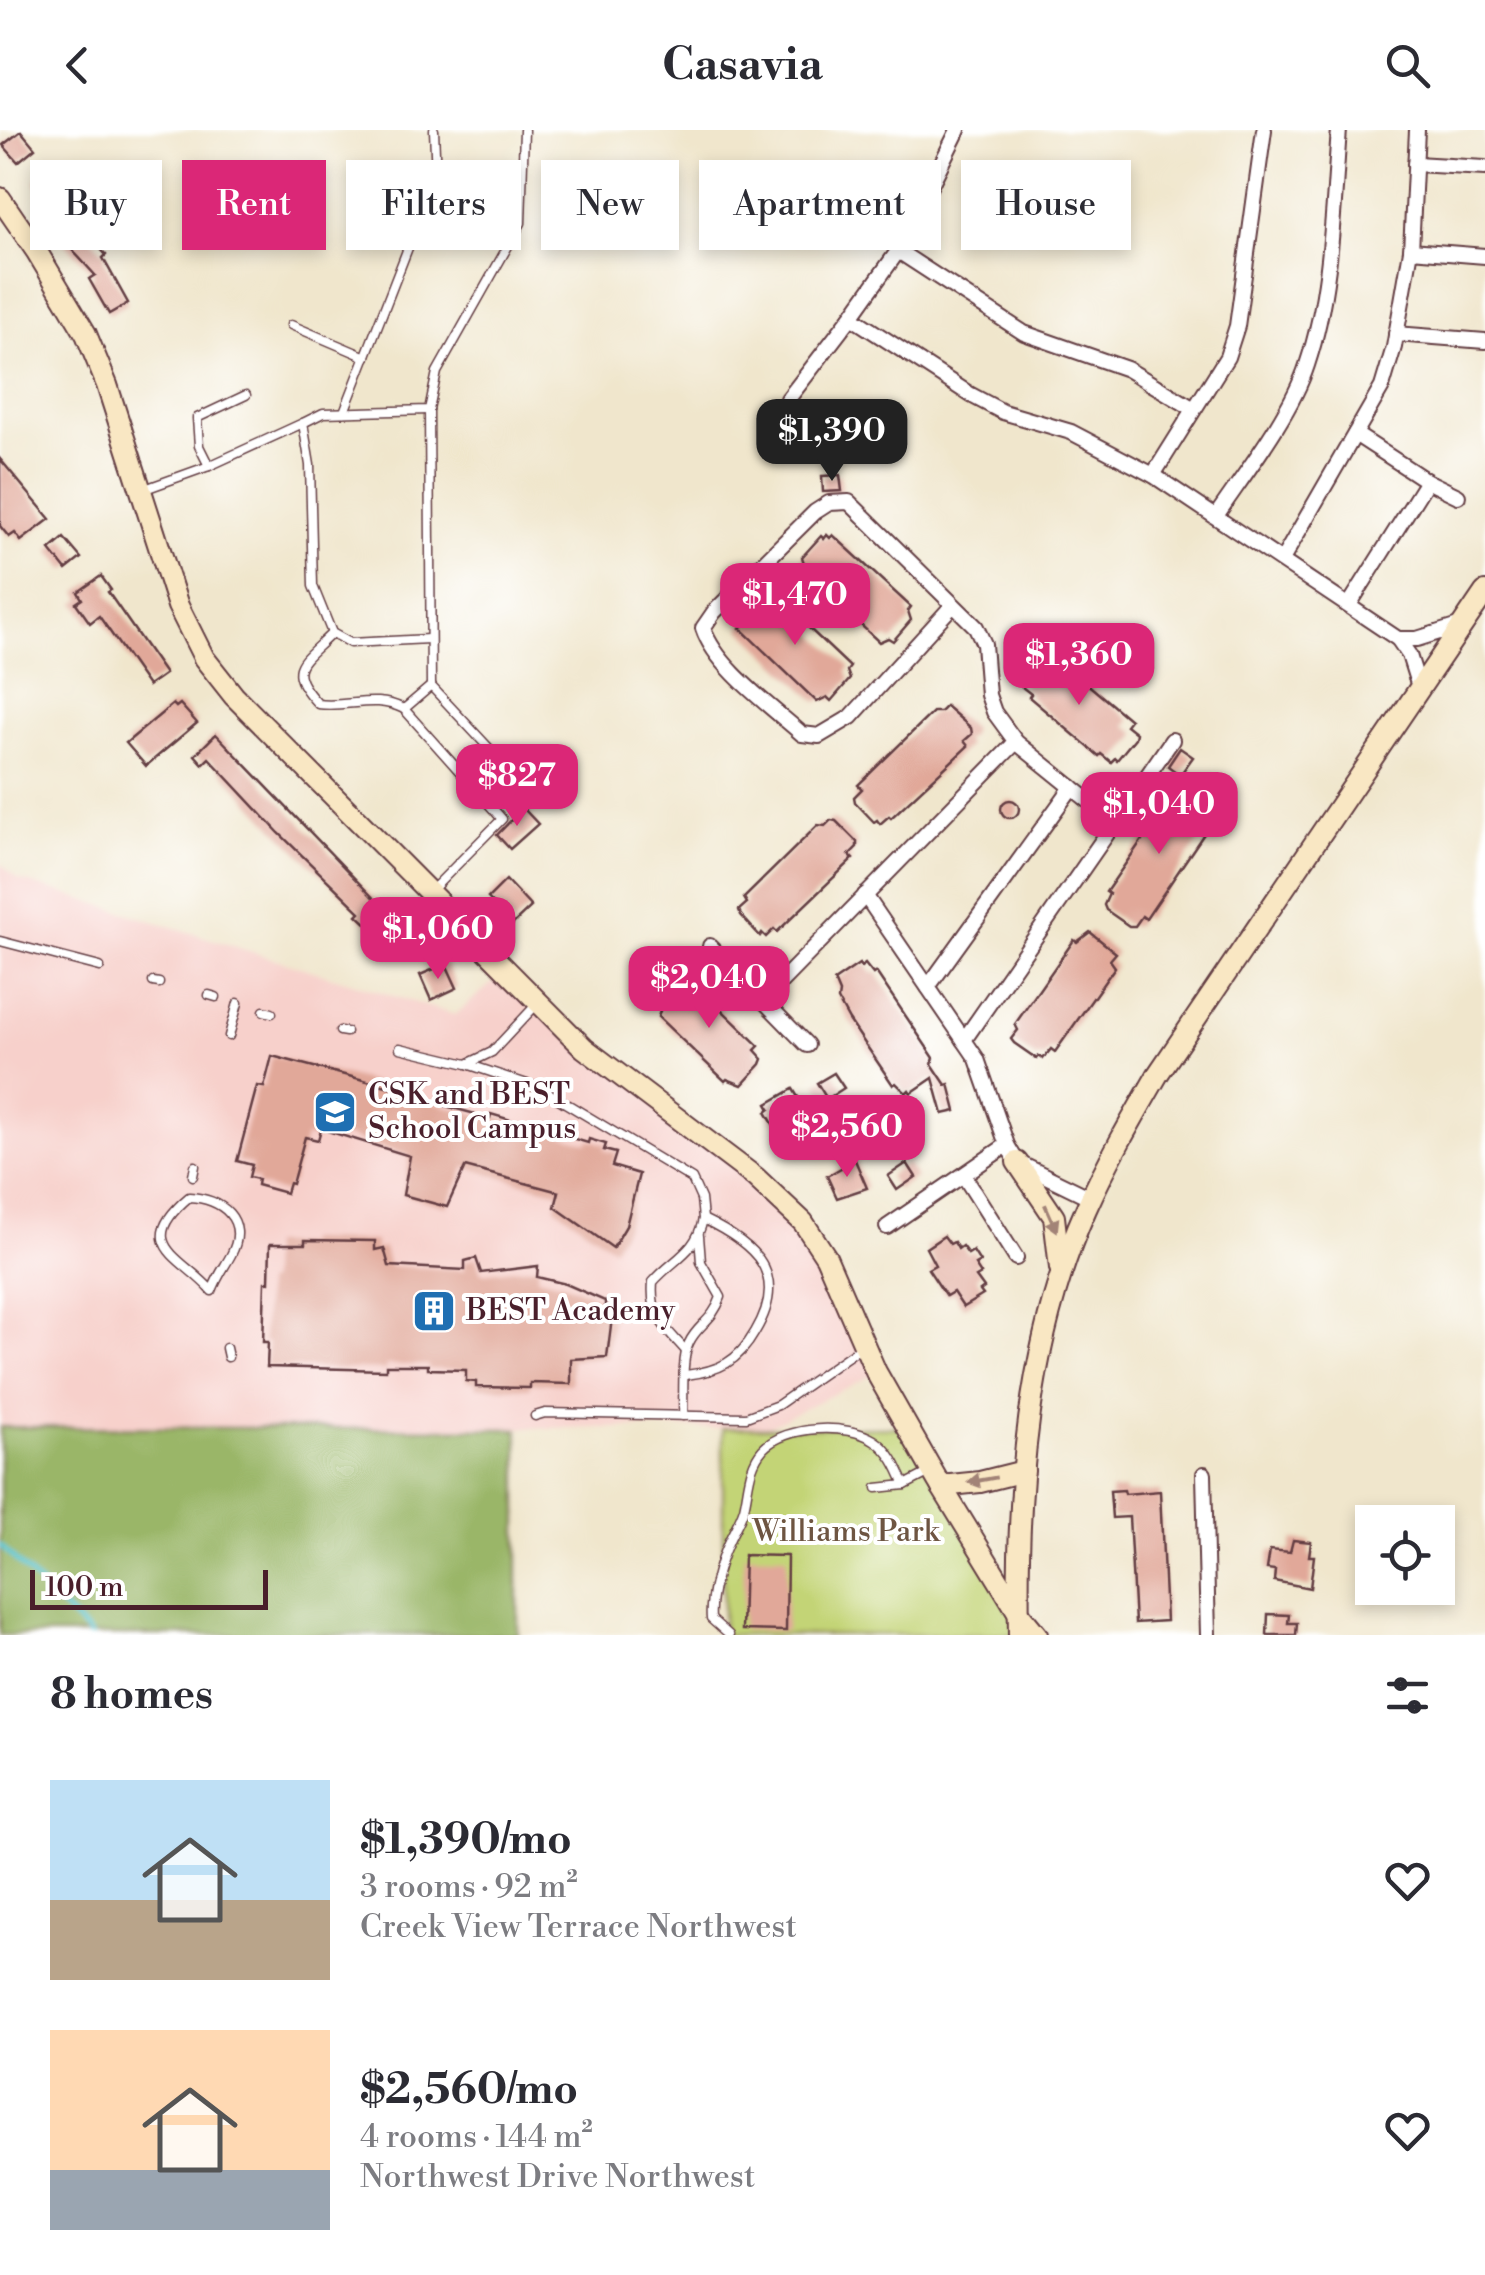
<!DOCTYPE html>
<meta charset="utf-8">
<style>
:root{--surface:#fff;--page:#f7f7f7;--text:#2b2b33;--muted:#7c7c81;--accent:#db2777}
body{margin:0;font-family:"Libre Bodoni",serif;background:var(--page);color:var(--text);height:100vh;display:flex;flex-direction:column;font-size:38px;white-space:nowrap}
*{box-sizing:border-box;margin:0}
p{font-size:32px;color:var(--muted)}
.icon{flex:none;width:55px;height:55px;fill:none;stroke:currentColor;stroke-width:2;stroke-linecap:round;stroke-linejoin:round}
.map{position:relative;height:1505px;overflow:hidden}
.panel{display:flex;flex-direction:column;background:var(--surface);flex:1}
.panel>*{flex:none}
.hud{position:absolute;left:30px;top:30px;width:1425px;height:90px;display:flex;gap:20px}
.tools{position:absolute;left:1355px;top:1375px;display:grid;gap:20px}
.tools a{display:grid;place-items:center;width:100px;height:100px;border-radius:0px;background:var(--surface);box-shadow:0 5px 15px #0003;font-size:50px}
.scale{position:absolute;left:30px;bottom:25px;width:238px;box-sizing:border-box;padding-left:10px;border:5px solid #4a1f2b;border-top:0;font-size:28px;line-height:35px;white-space:nowrap;color:#4a1f2b;-webkit-text-stroke:8px #fff;paint-order:stroke}
.price{position:absolute;translate:-50% -85px;padding:0 22px;border-radius:20px;background:var(--accent);color:#fff;font-size:32px;line-height:65px;filter:drop-shadow(0 2px 5px #0008)}
.price::after{content:'';position:absolute;left:50%;top:60px;width:30px;height:22px;margin-left:-15px;background:inherit;clip-path:polygon(0 0,100% 0,50% 100%)}
.price.current{background:#222;color:#fff}
ul{padding:0;list-style:none}
li{display:flex;align-items:center;gap:30px;height:250px;padding:0 50px}
li span{display:grid;place-items:center;flex:none;width:280px;height:200px;border-radius:0px;color:#555}
li>.icon{margin-inline-start:auto}
span .icon{width:120px;height:120px;fill:#fffc;stroke-width:1}
li b{font-size:42px}
h2{display:flex;justify-content:space-between;align-items:center;height:120px;padding:0 50px;font-size:42px}
.chip{padding:0 35px;border-radius:0px;background:var(--surface);box-shadow:0 5px 15px #0003;font-size:35px;line-height:90px}
.chip.current{background:var(--accent);color:#fff}
header{display:flex;justify-content:space-between;align-items:center;height:130px;padding:0 50px;background:var(--surface);font-size:45px;font-weight:800}
.map>svg:first-child{display:block}
</style>
<header><svg class="icon" aria-label="back" viewBox="0 0 24 24"><path d="M15 5l-7 7 7 7"/></svg>Casavia<svg class="icon" aria-label="search" viewBox="0 0 24 24"><circle cx="10" cy="10" r="6"/><path d="M15 15l6 6"/></svg></header>
<div class="map">
<svg width="1485" height="1505" viewBox="0 0 1485 1505">
<rect width="100%" height="100%" fill="#fff"/>
<filter id="ink" filterUnits="userSpaceOnUse"><feTurbulence type="fractalNoise" baseFrequency=".01" numOctaves="2"/><feDisplacementMap in="SourceGraphic" scale="20" xChannelSelector="R" yChannelSelector="G"/><feConvolveMatrix kernelMatrix="1 2 1 2 8 2 1 2 1" color-interpolation-filters="sRGB"/></filter>
<filter id="wash" filterUnits="userSpaceOnUse"><feTurbulence type="fractalNoise" baseFrequency=".0048" numOctaves="4" result="noise"/><feDisplacementMap in="SourceGraphic" scale="40" xChannelSelector="R" yChannelSelector="G"/><feGaussianBlur stdDeviation="2.25" result="paint"/><feColorMatrix in="noise" values="0 0 0 0 0 0 0 0 0 0 0 0 0 0 0 0 0 1.4 0 .05"/><feComposite in="paint" operator="in"/></filter>
<g filter="url(#wash)">
<rect width="100%" height="100%" fill="#f0e6cc"/>
<polygon fill="#f7d0cb" points="0,733 17,749 455,885 505,842 803,1092 876,1243 765,1298 0,1297"/>
<polygon fill="#c3d476" stroke="#867a50" stroke-width="2.5" points="905,1297 1016,1480 1017,1505 723,1505 723,1298"/>
<polygon fill="#9ab667" stroke="#726a49" stroke-width="2.5" points="0,1297 518,1299 518,1505 0,1505"/>
<g fill="none" stroke-linecap="round" stroke-linejoin="round">
<polyline stroke="#58c4cf" stroke-width="5" points="0,1415 90,1505"/>
</g>
<g id="blocks">
<g fill="#e1a899">
<polygon points="21,1 35,18 18,32 3,15"/>
<polygon points="53,38 67,59 49,72 35,51"/>
<polygon points="79,95 106,125 103,128 128,173 109,184 89,149 95,145 63,110"/>
<polygon points="0,329 50,389 21,411 15,403 9,407 0,396"/>
<polygon points="840,345 842,361 823,362 822,346"/>
<polygon points="827,405 830,408 833,405 911,477 908,481 911,490 893,511 888,508 879,512 802,440 805,436 802,427 821,406 824,409"/>
<polygon points="64,408 81,428 66,440 50,420"/>
<polygon points="101,446 111,460 108,462 165,544 148,556 99,486 90,493 76,473 82,469 78,462"/>
<polygon points="773,464 850,537 847,541 850,549 831,571 827,567 817,572 740,498 743,495 741,487 761,465 769,468"/>
<polygon points="1042,527 1060,531 1130,590 1126,595 1136,603 1135,608 1117,630 1115,628 1111,632 1101,624 1099,626 1029,567 1031,564 1022,557 1025,553 1022,550"/>
<polygon points="173,574 176,577 180,574 197,593 146,636 126,613"/>
<polygon points="946,576 971,598 972,604 964,611 968,616 891,688 889,686 880,694 877,690 874,692 855,672 854,667 862,659 858,655 933,582 940,582"/>
<polygon points="216,604 409,805 395,820 357,785 360,782 279,703 209,628 203,634 195,625"/>
<polygon points="1180,618 1193,627 1180,645 1168,636"/>
<polygon points="1180,655 1220,680 1146,789 1142,786 1135,796 1129,796 1106,780 1104,775 1109,764 1106,762"/>
<circle cx="1010" cy="679" r="9"/>
<polygon points="523,678 538,694 510,719 497,705"/>
<polygon points="831,690 836,691 857,712 857,717 849,725 853,729 777,802 774,799 766,807 762,803 760,806 741,785 739,780 747,773 744,768 818,695 825,696"/>
<polygon points="506,750 531,777 513,794 488,768"/>
<polygon points="1090,802 1116,823 1110,830 1115,837 1055,922 1051,919 1043,929 1039,926 1037,929 1014,913 1011,909 1018,900 1015,894 1074,810 1077,812"/>
<polygon points="446,834 457,858 431,870 420,845"/>
<polygon points="859,834 861,837 865,834 873,844 876,842 934,928 932,934 946,955 949,954 956,981 943,984 933,948 911,963 909,960 906,963 896,953 893,955 849,890 838,870 839,863 834,851"/>
<polygon points="676,847 679,850 681,847 691,854 693,852 759,916 755,920 763,929 761,934 742,955 727,949 725,951 658,887 661,878 654,872"/>
<polygon points="272,926 417,964 416,968 490,988 491,984 588,1013 589,1009 606,1014 604,1020 616,1023 612,1036 639,1044 626,1096 613,1118 555,1077 559,1062 465,1037 447,1077 403,1065 410,1026 321,999 318,1010 305,1007 292,1054 289,1053 286,1063 257,1055 258,1049 249,1047 252,1035 237,1031 257,956 264,957"/>
<polygon points="834,943 844,958 827,969 817,953"/>
<polygon points="793,959 825,1011 804,1023 786,985 773,994 766,982 770,979 767,974"/>
<polygon points="855,1030 867,1058 837,1068 827,1046"/>
<polygon points="907,1033 916,1047 897,1060 888,1046"/>
<polygon points="944,1106 950,1114 954,1112 958,1119 962,1116 968,1124 973,1121 980,1132 975,1135 981,1144 976,1147 984,1158 980,1161 983,1165 963,1177 953,1162 946,1166 928,1139 935,1135 926,1118"/>
<polygon points="305,1110 375,1111 375,1120 384,1118 389,1136 465,1140 465,1131 476,1128 481,1143 538,1136 537,1147 566,1154 605,1171 605,1187 612,1188 607,1227 571,1229 571,1254 530,1253 530,1258 476,1257 476,1252 466,1251 466,1240 428,1239 428,1235 386,1235 386,1240 267,1237 268,1212 263,1212 265,1152 269,1152 270,1114 305,1114"/>
<polygon points="1124,1360 1125,1364 1160,1361 1166,1491 1135,1493 1129,1387 1112,1388 1110,1361"/>
<polygon points="1293,1410 1311,1412 1309,1426 1314,1426 1310,1458 1274,1451 1275,1440 1267,1439 1270,1420 1290,1422"/>
<polygon points="744,1425 787,1426 786,1501 742,1500"/>
<polygon points="1268,1484 1289,1485 1288,1493 1297,1493 1296,1505 1267,1505"/>
</g>
</g>
</g>
<g filter="url(#ink)">
<use href="#blocks" fill-opacity="0" stroke="#633d43" stroke-width="2.5"/>
<g fill="none" stroke-linecap="round" stroke-linejoin="round">
<g stroke="#633d43" stroke-width="11">
<g id="lane">
<polyline points="291,195 366,227"/>
<polyline points="429,280 431,556"/>
<polyline points="344,282 436,46 434,0"/>
<polyline points="303,293 323,283 429,280 437,242 521,93 524,0"/>
<polyline points="209,336 199,316 197,288 246,265"/>
<polyline points="145,359 209,336 303,293 310,335 313,456 332,503 350,513 429,509"/>
<path d="M332,503C301,534 284,537 318,574C349,578 374,564 404,579"/>
<polyline points="432,760 502,689 404,579 431,556 530,662"/>
<polyline points="0,811 100,837"/>
<polyline points="153,852 159,853"/>
<polyline points="209,865 216,867"/>
<polyline points="264,881 272,883"/>
<polyline points="340,901 346,902"/>
<polyline points="229,906 238,873"/>
<polyline points="400,918 467,934 492,922 536,875"/>
<path d="M467,934L542,959L692,1049L701,1069L703,1089C755,1114 790,1144 755,1202C738,1232 719,1241 686,1245"/>
<polyline points="193,1046 195,1036"/>
<path d="M189,1067C221,1068 250,1090 231,1125C224,1138 217,1147 212,1161C181,1126 132,1115 189,1067Z"/>
<polyline points="226,1218 228,1227"/>
<path d="M686,1221C665,1197 650,1188 653,1152C674,1128 696,1123 703,1089"/>
<polyline points="535,1286 545,1283 746,1287 778,1275 864,1215"/>
<path d="M683,1286C684,1267 681,1229 689,1213C697,1195 713,1191 721,1167L701,1132L699,1106"/>
<polyline points="877,1358 905,1355 930,1342"/>
<path d="M729,1505L711,1489C709,1468 719,1433 728,1413C733,1401 740,1391 744,1378C749,1358 748,1336 763,1319C786,1295 847,1293 874,1310C890,1320 898,1338 905,1355"/>
</g>
</g>
<g stroke="#633d43" stroke-width="18">
<g id="street">
<polyline points="1415,34 1485,38"/>
<polyline points="1411,120 1485,126"/>
<polyline points="898,121 1024,203 1127,239 1194,279"/>
<polyline points="851,187 898,121 958,0"/>
<polyline points="1396,204 1485,211"/>
<polyline points="788,269 851,187 971,265 1003,282 1071,302 1153,345 1398,509 1409,525 1420,560"/>
<polyline points="1355,304 1427,351 1458,366"/>
<polyline points="1153,345 1227,227 1237,196 1264,0"/>
<path d="M1216,386C1245,343 1291,284 1307,235C1332,161 1333,78 1339,0"/>
<polyline points="1282,430 1382,257 1394,217 1411,120 1417,0"/>
<path d="M953,475L851,587L819,606L802,604C771,576 716,538 703,498L714,482L815,382L829,373L849,372L976,497L984,514L988,565L994,582L1016,612L1115,692"/>
<polyline points="1349,475 1427,351"/>
<polyline points="1398,509 1417,509 1465,494"/>
<polyline points="865,765 977,929 1007,1015 1017,1032 1091,1068"/>
<polyline points="710,816 807,915"/>
<polyline points="928,857 1072,657"/>
<polyline points="763,870 1016,612"/>
<polyline points="964,910 1172,610"/>
<polyline points="964,1046 1016,1128"/>
<polyline points="887,1097 1007,1015"/>
<polyline points="1204,1344 1208,1505"/>
</g>
</g>
<g stroke="#633d43" stroke-width="24">
<g id="secondary">
<polyline points="0,68 37,122 86,204 107,255 178,476 204,528 234,566 584,918 755,1047 803,1092 826,1127 876,1242 938,1351 1018,1482 1037,1505"/>
<polyline points="1017,1032 1054,1087 1060,1138"/>
<polyline points="941,1356 980,1352 1024,1341"/>
<path d="M1019,1505C1016,1362 1027,1211 1086,1079C1107,1032 1132,989 1158,944L1485,462"/>
</g>
</g>
<use href="#lane" stroke="#fff" stroke-width="8"/>
<use href="#street" stroke="#fff" stroke-width="14"/>
<use href="#secondary" stroke="#f9e7c3" stroke-width="20"/>
</g>
<defs><path id="oneway-solid" d="M-6-.8H1V-3.2L6.5 0L1 3.2V.8H-6Z" transform="scale(2.5)"/></defs>
<g fill="#a28377">
<use href="#oneway-solid" transform="translate(1051 1088) rotate(66)"/>
<use href="#oneway-solid" transform="translate(982 1350) rotate(170)"/>
</g>
</g>
<defs>
<g id="school-square" transform="scale(2.25)"><rect x="-9" y="-9" width="18" height="18" rx="4" fill="#1f6fb2" stroke="#fff"/><path d="M0-5L7-2L0 1L-7-2ZM-4 1L0 2.5L4 1V4Q0 6-4 4Z" fill="#fff"/></g>
<g id="building-square" transform="scale(2.25)"><rect x="-9" y="-9" width="18" height="18" rx="4" fill="#1f6fb2" stroke="#fff"/><path d="M-4-6H4V6H1V3H-1V6H-4ZM-2.5-4.3h1.7v1.8h-1.7ZM.8-4.3h1.7v1.8H.8ZM-2.5-1h1.7V.8h-1.7ZM.8-1h1.7V.8H.8Z" fill="#fff"/></g>
</defs>
<g fill-rule="evenodd">
<use href="#school-square" x="335" y="982"/>
<use href="#building-square" x="434" y="1181"/>
</g>
<g text-anchor="middle" dominant-baseline="central" stroke-width="8" stroke-linejoin="round" paint-order="stroke">
<g font-size="30" fill="#4a1f2b" stroke="#fff" text-anchor="start">
<text x="368" y="965">CSK and BEST<tspan x="368" dy="34">School Campus</tspan></text>
<text x="466" y="1181">BEST Academy</text>
</g>
<g font-size="30" fill="#6e5542" stroke="#fff">
<text x="846" y="1402">Williams Park</text>
</g>
</g>
</svg>
<div class="tools">
<a><svg class="icon" aria-label="locate" viewBox="0 0 24 24"><circle cx="12" cy="12" r="6"/><path d="M12 2v4M12 18v4M2 12h4M18 12h4"/></svg></a>
</div>
<div class="scale">100 m</div>
<b class="price current" style="left:832px;top:354px">$1,390</b>
<b class="price" style="left:795px;top:518px">$1,470</b>
<b class="price" style="left:1079px;top:578px">$1,360</b>
<b class="price" style="left:517px;top:699px">$827</b>
<b class="price" style="left:1159px;top:727px">$1,040</b>
<b class="price" style="left:438px;top:852px">$1,060</b>
<b class="price" style="left:709px;top:901px">$2,040</b>
<b class="price" style="left:847px;top:1050px">$2,560</b>
<div class="hud">
<a class="chip">Buy</a>
<a class="chip current">Rent</a>
<a class="chip">Filters</a>
<a class="chip">New</a>
<a class="chip">Apartment</a>
<a class="chip">House</a>
</div>
</div>
<section class="panel">
<h2>8 homes<svg class="icon" aria-label="filters" viewBox="0 0 24 24"><path d="M4 7h16M4 17h16"/><circle cx="9" cy="7" r="2"/><circle cx="15" cy="17" r="2"/></svg></h2>
<ul>
<li><span style="background:linear-gradient(#bfe0f5 60%,#b9a48a 0)"><svg class="icon" aria-label="home" viewBox="0 0 24 24"><path d="M3 11l9-7 9 7M6 9v11h12V9"/></svg></span><div><b>$1,390/mo</b><p>3 rooms · 92 m²</p><p>Creek View Terrace Northwest</p></div><svg class="icon" aria-label="heart" viewBox="0 0 24 24"><path d="M12 20l-8-8c-3-5 5-10 8-4 3-6 11-1 8 4z"/></svg></li>
<li><span style="background:linear-gradient(#ffd9b3 70%,#9aa5b1 0)"><svg class="icon" aria-label="home" viewBox="0 0 24 24"><path d="M3 11l9-7 9 7M6 9v11h12V9"/></svg></span><div><b>$2,560/mo</b><p>4 rooms · 144 m²</p><p>Northwest Drive Northwest</p></div><svg class="icon" aria-label="heart" viewBox="0 0 24 24"><path d="M12 20l-8-8c-3-5 5-10 8-4 3-6 11-1 8 4z"/></svg></li>
</ul>
</section>
